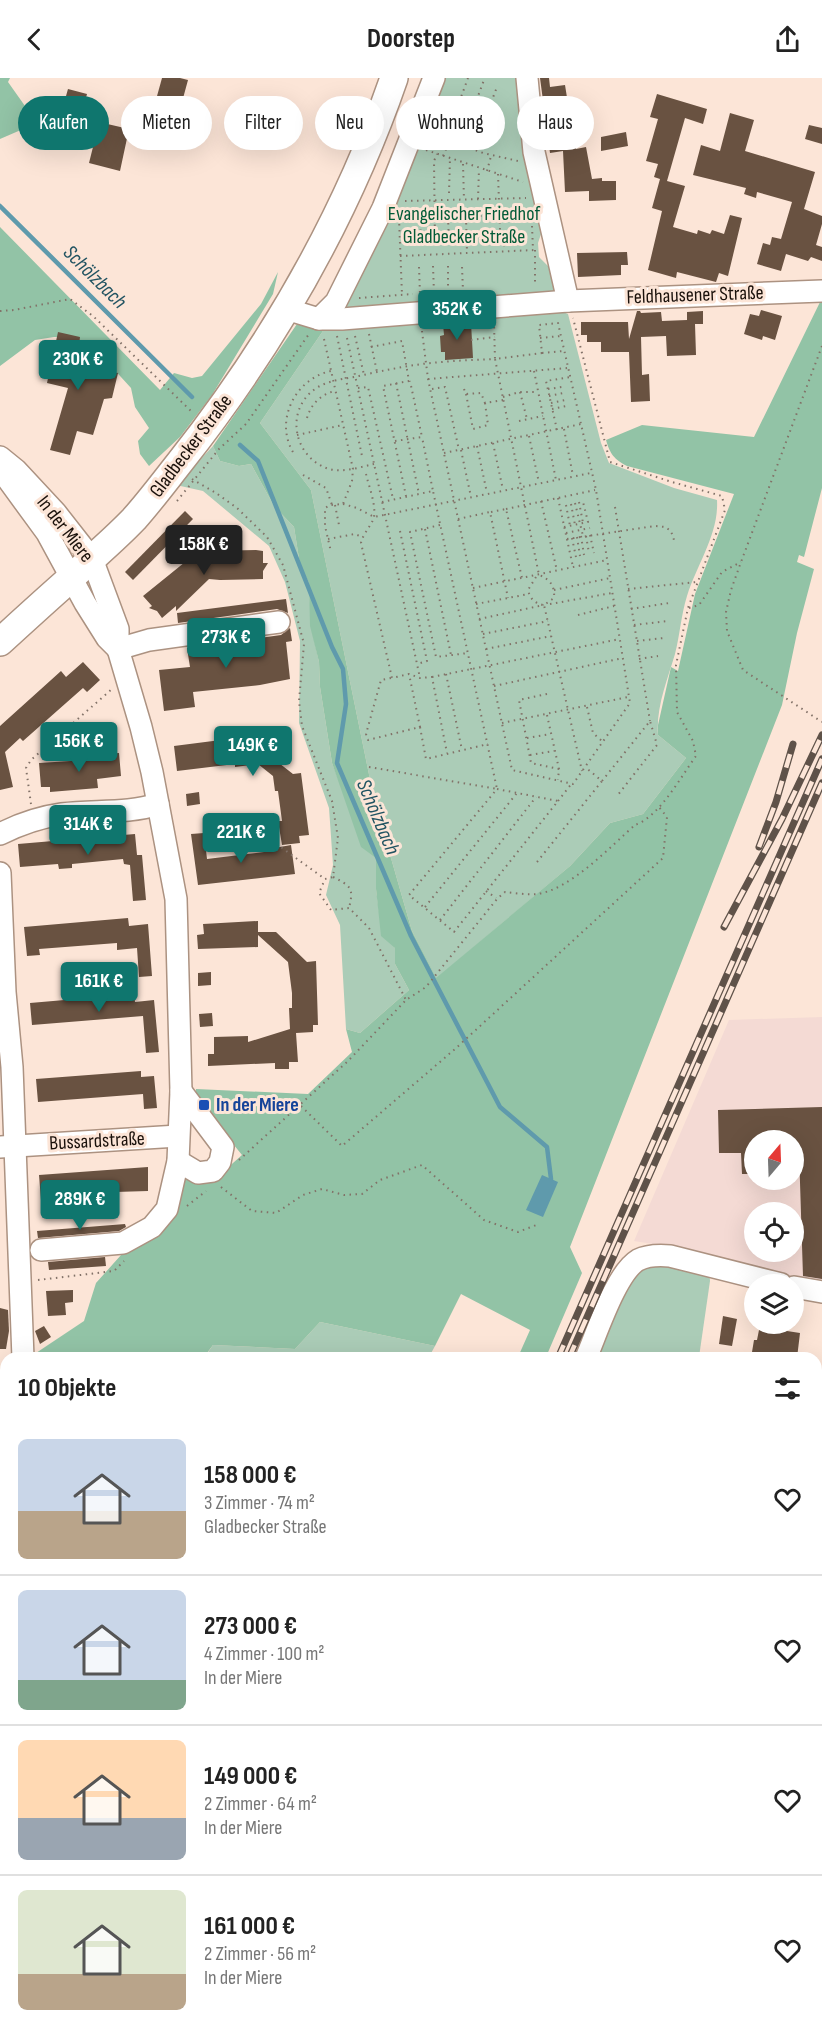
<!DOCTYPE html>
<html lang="de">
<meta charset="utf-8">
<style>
:root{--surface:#fff;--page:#f2f2f2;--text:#222;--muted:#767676;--line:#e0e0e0;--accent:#0f766e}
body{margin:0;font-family:"Sofia Sans Condensed",sans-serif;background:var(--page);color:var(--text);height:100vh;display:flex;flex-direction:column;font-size:22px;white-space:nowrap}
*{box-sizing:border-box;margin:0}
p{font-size:20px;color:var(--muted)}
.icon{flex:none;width:33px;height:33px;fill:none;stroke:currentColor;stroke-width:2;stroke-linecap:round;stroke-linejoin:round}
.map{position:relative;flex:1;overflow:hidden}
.details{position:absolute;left:0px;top:1274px;width:822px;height:686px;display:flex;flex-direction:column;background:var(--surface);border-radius:18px 18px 0 0;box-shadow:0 6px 24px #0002}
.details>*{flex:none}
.banner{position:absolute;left:18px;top:18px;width:786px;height:54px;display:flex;gap:12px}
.needle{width:39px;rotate:19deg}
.tools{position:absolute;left:744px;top:1052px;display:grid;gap:12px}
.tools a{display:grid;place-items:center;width:60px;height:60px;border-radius:50%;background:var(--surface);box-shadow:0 6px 24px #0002;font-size:30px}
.price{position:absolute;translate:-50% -51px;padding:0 14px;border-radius:6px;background:var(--accent);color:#fff;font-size:20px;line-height:39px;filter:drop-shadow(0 2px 3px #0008)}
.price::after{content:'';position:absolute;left:50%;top:36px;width:18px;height:14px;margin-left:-9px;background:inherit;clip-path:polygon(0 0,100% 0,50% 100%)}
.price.active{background:#222;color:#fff}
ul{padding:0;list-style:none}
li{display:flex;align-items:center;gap:18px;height:150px;padding:0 18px}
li+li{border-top:2px solid var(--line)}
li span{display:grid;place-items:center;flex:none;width:168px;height:120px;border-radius:9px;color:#555}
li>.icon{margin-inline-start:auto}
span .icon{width:72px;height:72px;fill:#fffc;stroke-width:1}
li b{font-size:26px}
h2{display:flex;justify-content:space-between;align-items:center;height:72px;padding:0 18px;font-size:26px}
.pill{padding:0 21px;border-radius:27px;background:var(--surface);box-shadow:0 6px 24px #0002;font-size:21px;line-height:54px}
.pill.active{background:var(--accent);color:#fff}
header{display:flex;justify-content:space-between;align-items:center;height:78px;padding:0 18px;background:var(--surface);font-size:27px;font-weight:700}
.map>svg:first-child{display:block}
</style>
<header><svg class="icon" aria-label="back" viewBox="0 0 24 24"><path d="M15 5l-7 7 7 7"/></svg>Doorstep<svg class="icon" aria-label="share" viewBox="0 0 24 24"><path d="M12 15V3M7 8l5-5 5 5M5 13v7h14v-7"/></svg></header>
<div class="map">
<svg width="822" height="1958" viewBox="0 0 822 1958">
<rect width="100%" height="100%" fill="#fce5d7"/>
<path fill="#f4dad4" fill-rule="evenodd" d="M822,939V1206L806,1204L678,1170L634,1163L729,942ZM754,1062H794V1101H754ZM754,1134H794V1173H754Z"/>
<g fill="#abccb7">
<polygon points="439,0 519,0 542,153 538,165 539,179 554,194 557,213 341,235"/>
<path d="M563,234L568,236L601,365L609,385L674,410L717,422C719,456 697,486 687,518C681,537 680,557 675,576C667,603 656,629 658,657L686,680L643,736L610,745L570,788L436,901L412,853L374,721L311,412L260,345L325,250L493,236Z"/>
<polygon points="213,368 220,383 239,388 251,386 274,428 294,449 300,487 309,504 311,548 319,584 320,609 332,685 347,724 376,780 376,811 379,834 395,870 395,886 409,912 360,955 346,951 340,847 326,817 333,787 329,730 299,645 300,563 285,504 269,468 203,413 176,407"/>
<polygon points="642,1185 709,1192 710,1203 699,1279 595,1280 625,1205"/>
<polygon points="320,1244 435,1268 429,1279 204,1280 213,1267 295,1271"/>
<polygon points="822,1307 822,1653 816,1652 816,1309"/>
<polygon points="0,1392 6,1395 6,1513 0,1513"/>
<rect x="816" y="1737" width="6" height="87"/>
<polygon points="816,1908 822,1908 820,1958 574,1958 575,1953 816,1953"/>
<polygon points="59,1953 250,1953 248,1958 58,1958"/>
</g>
<g fill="#92c3a6">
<polygon points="0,0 10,0 8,4 37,45 0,61"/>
<polygon points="0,149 160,312 174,295 192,300 202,298 261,226 278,194 273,216 212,317 180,359 149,388 140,376 138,363 149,350 135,329 131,310 100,276 73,259 54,259 35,262 0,288"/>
<path d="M822,220V410L804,479L799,477L797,484L814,491L797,555L782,627L570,1169L582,1195L546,1279H518L530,1252L461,1216L435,1268L320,1244L295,1271L213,1267L204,1279L33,1280V1277L84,1243L96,1205L155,1139L181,1100L215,1101L242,1077L196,1020V1011L308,1016L352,974L346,951L360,955L409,912L395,886V870L381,858L376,811V780L361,769L332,685L320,609L319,584L310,548L309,505L300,487L294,449L274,428L251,386L239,388L220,383L213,368L297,246L325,250L260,345L311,412L374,721L412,853L436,900L570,788L610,745L643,736L686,680L658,657V647L671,589L678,593L695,516L734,416L627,388C614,381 610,376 606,362L642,347L754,359Z"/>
<polygon points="6,1311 6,1395 0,1392 0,1316"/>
</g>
<polygon fill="#5f9aac" points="542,1097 558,1104 543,1139 526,1132"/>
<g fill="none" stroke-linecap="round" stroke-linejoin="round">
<g stroke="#5f9aac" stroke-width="4.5">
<polyline points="0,128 192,319"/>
<polyline points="240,367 258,383 332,569 343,591 346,626 337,685 411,858 500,1029 547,1069 551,1101"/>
<polyline points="816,1336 822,1334"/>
<polyline points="577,1958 578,1953"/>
</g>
</g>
<g fill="#695241">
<polygon points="162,0 180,0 188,2 179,35 154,29"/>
<polygon points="540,0 549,0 550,9 565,7 569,32 580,31 582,43 572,45 576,71 586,69 592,101 602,100 602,103 616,103 616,122 589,123 589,113 565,114 563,73 550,75"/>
<polygon points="68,11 87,16 79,45 60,39"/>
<polygon points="657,16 707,31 703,46 685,40 667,103 685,108 673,149 697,156 698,152 710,156 712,152 724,156 730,137 742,140 728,198 719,195 716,204 677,194 676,200 648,192 662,133 652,130 660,101 654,99 658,86 646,83 658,41 650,39"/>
<polygon points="730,35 754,42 745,73 815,94 804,131 822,138 822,146 816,167 822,169 822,183 811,179 808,183 786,176 781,193 757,186 763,165 770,167 772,159 781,161 792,124 757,114 756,120 744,116 746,110 693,97 701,67 720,73"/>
<polygon points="90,42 129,51 120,93 89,85 95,61 87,59"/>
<polygon points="809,47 822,50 822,66 805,61"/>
<polygon points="626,54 628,68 601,73 601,59"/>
<polygon points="627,174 628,187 621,187 621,197 578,199 577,175"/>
<polygon points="761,232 782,238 775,262 763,258 762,262 744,256 750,236 759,238"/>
<polygon points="637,233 640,233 641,235 661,234 662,243 687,242 687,234 703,233 703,246 695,246 696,277 667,278 666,258 641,259 642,297 649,296 650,323 631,324 629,274 601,274 601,264 587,264 587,257 581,257 581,244 628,244 629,261"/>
<polygon points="471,245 473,280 445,282 445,274 441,274 440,258 444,257 443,246"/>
<polygon points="58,254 80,259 79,267 91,270 87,288 118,295 112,320 104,321 93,357 77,353 70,377 50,372 68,310 47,305"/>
<polygon points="185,433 193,441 133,502 125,494"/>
<polygon points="256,472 263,473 263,485 268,485 263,493 263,501 220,502 209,501 176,533 176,528 162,540 157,533 149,530 152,528 143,518 195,476 207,473"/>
<polygon points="286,521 288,535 277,531 178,545 177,535"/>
<polygon points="290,550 292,563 286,564 290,601 260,607 193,614 195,629 164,633 159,592 190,589 187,570 281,557"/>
<polygon points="83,584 100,602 87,614 83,610 23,663 20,660 5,674 13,709 0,712 0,648 61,593 66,599"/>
<polygon points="252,658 252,664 293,696 301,695 309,757 299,758 300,765 282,767 278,743 282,743 278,713 275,713 273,698 258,686 235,689 235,686 177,693 174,668"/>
<polygon points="119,675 121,698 97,701 98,710 50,714 50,709 41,709 39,685 102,681 101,676"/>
<polygon points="199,714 200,726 187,728 186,716"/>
<polygon points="204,755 207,781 264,774 263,772 291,767 295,796 198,807 191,756"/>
<polygon points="135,756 137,777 142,777 146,822 133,823 130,787 124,786 123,781 72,786 72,790 59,791 58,786 20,789 18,766"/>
<polygon points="128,840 129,848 148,846 152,898 139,899 137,870 117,872 117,865 39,871 40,877 27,878 24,849"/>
<polygon points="258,843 258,854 276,854 307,884 316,883 318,947 313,947 313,954 296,955 298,984 289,984 289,991 275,991 275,985 208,988 208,976 214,976 214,959 248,958 248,964 290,951 289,930 292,930 292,915 288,884 258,857 258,869 198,871 197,857 204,856 203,846"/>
<polygon points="211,894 211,907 198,908 198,895"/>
<polygon points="134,916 135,924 154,922 159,974 146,975 143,938 32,947 30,925"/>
<polygon points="212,935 213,948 200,949 199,936"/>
<polygon points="141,993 141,999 154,998 157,1030 144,1031 143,1016 38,1024 36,1001"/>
<polygon points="822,1029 822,1201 803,1198 799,1073 794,1073 794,1062 754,1062 754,1096 742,1096 741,1075 719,1075 718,1032"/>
<polygon points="148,1089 148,1113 115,1114 41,1122 39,1097"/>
<polygon points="125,1146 126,1149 119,1153 38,1160 37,1153"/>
<polygon points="105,1179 106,1188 49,1192 48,1184"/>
<polygon points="73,1212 73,1224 65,1225 66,1237 48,1238 46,1213"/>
<polygon points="0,1230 8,1232 9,1253 6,1271 0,1271"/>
<polygon points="723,1238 737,1241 732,1268 719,1266"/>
<polygon points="765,1245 788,1248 787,1253 800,1255 797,1280 751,1280 754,1262 757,1262 759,1252 764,1253"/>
<polygon points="44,1248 51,1259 40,1266 35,1253"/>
</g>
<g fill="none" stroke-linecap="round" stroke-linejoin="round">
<g stroke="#ac9281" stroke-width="24">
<g id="minor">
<polyline points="527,0 534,74 568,223"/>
<polyline points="286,231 319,241 342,241 568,223 822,213"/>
<polyline points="319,241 336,224 383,130 434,0"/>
<polyline points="0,379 16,392 56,435 92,481 118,551 118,571 141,649 152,694 176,821 181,1013 178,1083 167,1131 152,1149 123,1165 41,1172"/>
<polyline points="6,399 47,455 85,525 107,560 118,571"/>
<polyline points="118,571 149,562 279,544"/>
<path d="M0,756C20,746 40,739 62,736C94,732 128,736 158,726"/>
<polyline points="0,795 5,914 12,989 23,1280"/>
<polyline points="0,1069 178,1058"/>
<polyline points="178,1083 198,1095 213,1093 220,1084 223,1069 181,1013"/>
<polyline points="794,1209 822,1214"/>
<path d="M586,1280C597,1255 616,1195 638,1182C648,1177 659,1177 670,1178L781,1206"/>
<polyline points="0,1727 6,1730"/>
<polyline points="353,1953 381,1958"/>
<polyline points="51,1958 51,1953"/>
<polyline points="287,1958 289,1953"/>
</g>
</g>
<g stroke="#ac9281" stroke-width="30">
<path id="major" d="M0,564C23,543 47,521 71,500C92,480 114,462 134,441C150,423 165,403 180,384C271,269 346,139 394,0"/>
</g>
<g stroke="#827268" stroke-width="2" stroke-dasharray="1.5 4.5" stroke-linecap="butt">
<polyline points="441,27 484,43 497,9"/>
<polyline points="449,52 468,0"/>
<polyline points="431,55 483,75 518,83"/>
<polyline points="464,56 484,2"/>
<polyline points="478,61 484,43"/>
<polyline points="426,72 523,104"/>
<polyline points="443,78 449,64"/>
<polyline points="463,86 464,122"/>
<polyline points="487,93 491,78"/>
<polyline points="498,96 500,152 504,158 504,172"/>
<polyline points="449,115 450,80"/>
<polyline points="478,121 479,91"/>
<polyline points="405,123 526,120"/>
<polyline points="448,139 449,165"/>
<polyline points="466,139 467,175"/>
<polyline points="396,140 527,137 531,139"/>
<polyline points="399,140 402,217"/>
<polyline points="532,148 533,172"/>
<polyline points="420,165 421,140"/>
<polyline points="435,166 434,83 437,76"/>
<polyline points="535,172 535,208"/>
<polyline points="400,178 535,172"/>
<polyline points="433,188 434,215"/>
<polyline points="448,188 448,214"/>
<polyline points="419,189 420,216"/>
<polyline points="462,189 463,213"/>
<polyline points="359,220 413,216"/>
<polyline points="0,233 14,232 70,221 93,238 192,334"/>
<polyline points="422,253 428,301 512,692 573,706 630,625 596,412 558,245 539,247 542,275 495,281 494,246"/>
<polyline points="369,256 377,294"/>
<polyline points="337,258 362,378"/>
<polyline points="355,258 364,297"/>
<polyline points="347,260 420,600"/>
<polyline points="540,260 561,258"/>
<polyline points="324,261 353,391 352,403 343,426 330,427 325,430 325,448 331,474"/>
<polyline points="471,262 495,259"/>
<polyline points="822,268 741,484 731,512 726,534 727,553 743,592 822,644"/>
<polyline points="371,269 402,263 409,303 383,308 406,418"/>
<polyline points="542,275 564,273"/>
<polyline points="534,293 556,402"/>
<polyline points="428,301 568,290"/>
<polyline points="396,305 419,416"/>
<polyline points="358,310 368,309 393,421"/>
<polyline points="432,311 445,309 459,372"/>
<polyline points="464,311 466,316 481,315 485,325 503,322"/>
<polyline points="548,311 562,309"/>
<polyline points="520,314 527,341"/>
<polyline points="466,316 473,351 488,347 485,325"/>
<polyline points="549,318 563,315"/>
<polyline points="503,319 519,314 538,314"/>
<polyline points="551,325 565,322"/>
<polyline points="552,331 566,328"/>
<path d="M307,340C311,326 321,316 335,313"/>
<polyline points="519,343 543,338"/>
<polyline points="564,351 573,398"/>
<polyline points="557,352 546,303 570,299"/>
<polyline points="297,357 343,347"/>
<polyline points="529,358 539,405"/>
<polyline points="395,363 422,359 410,303"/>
<polyline points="493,365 503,412"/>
<polyline points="477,368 487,415"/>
<polyline points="461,372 471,419"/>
<path d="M293,374C274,342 296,300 331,293"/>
<polyline points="444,375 581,346"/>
<path d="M374,386C360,389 344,395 329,391C294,380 284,333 315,311C328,302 344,301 359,298C380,293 401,289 422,286C446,283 471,282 495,281L539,497C550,501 555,508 554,520L544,527L582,693"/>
<path d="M366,396C369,409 376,426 374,439C371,449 363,455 361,465L392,600L409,596L420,600L432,599L447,675"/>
<polyline points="303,397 326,410 332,427"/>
<polyline points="192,401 216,415 237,430 267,459 283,487 304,566 299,623 302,648 332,723 338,760 333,799 325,801 319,815 331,832 349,830 369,850 406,922"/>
<polyline points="558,420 573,489"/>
<polyline points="177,423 219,371 246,346 309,256"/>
<polyline points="541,423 557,493"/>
<polyline points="382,424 433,413 422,359"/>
<polyline points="579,424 583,445"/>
<polyline points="575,425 583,458"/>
<polyline points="343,426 357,430 374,439 591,395"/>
<polyline points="571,426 575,447"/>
<polyline points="335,427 339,447"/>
<polyline points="566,427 570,448"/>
<polyline points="615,429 650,643"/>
<polyline points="506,431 595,412"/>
<polyline points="491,434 506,431 522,500"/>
<polyline points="458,441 490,434 508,520"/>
<polyline points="440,447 410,454 436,579 468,575"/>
<polyline points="564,449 588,444 583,424"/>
<polyline points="425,451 451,577"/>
<polyline points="400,453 427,583 417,586"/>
<polyline points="566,455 590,450"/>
<polyline points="590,457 594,475"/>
<polyline points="581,458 584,477"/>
<polyline points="586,458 589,475"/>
<polyline points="577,459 580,478"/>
<polyline points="572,460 576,479"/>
<polyline points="328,461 355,456 362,459"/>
<polyline points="567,461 655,448 665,449 671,453 674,462"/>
<path d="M536,499L528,512C530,521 535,525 543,527"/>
<polyline points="473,510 607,482"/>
<polyline points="628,511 697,504"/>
<polyline points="554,512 610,500"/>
<polyline points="476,526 529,516"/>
<polyline points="550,526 612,515"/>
<polyline points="689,530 699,527 722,494 741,484"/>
<polyline points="631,531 669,525"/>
<polyline points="578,537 614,528"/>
<polyline points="479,541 544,527"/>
<polyline points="634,547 668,543"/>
<polyline points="483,556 548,543"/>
<polyline points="637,563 664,560"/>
<polyline points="486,571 551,558"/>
<polyline points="639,581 658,578"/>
<polyline points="446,596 462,672"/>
<polyline points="432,599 620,561"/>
<polyline points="391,600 381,602 366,656 368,662 420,649 409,596"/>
<polyline points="494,608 623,580"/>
<polyline points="547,616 519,622 531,685 559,691"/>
<polyline points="587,629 593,655 602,663"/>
<polyline points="547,637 559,691 558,702"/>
<polyline points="502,645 628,619"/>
<polyline points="420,649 426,681 488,666"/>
<polyline points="527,660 550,656"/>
<polyline points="530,677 554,673"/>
<polyline points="369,689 497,711 433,413"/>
<polyline points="602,703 650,643 657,667 617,718"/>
<polygon points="497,711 558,723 454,854 409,817"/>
<polyline points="558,723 572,705"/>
<polyline points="31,726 26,690 31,682 112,611"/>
<polyline points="257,752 325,801"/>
<polyline points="537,784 602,703 585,689"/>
<path d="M333,799C351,808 354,810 349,830"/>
<polyline points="486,813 496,820"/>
<polyline points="425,829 517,715"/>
<polyline points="440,842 536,719"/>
<polyline points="301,1028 342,1068 455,971 663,780 667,739 659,729"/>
<path d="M239,1082L348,983L406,922L426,909L497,821L505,814C515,815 527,817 537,816C570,812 611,768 635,747C660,738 680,700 696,678L693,663L677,634L676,587L688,530L725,432L722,418L672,404L610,384L573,240"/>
<polyline points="221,1109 252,1133 276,1135 303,1117 322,1111 344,1117 362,1116 380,1102 422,1087 484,1142 518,1154 539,1146"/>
<polyline points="187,1128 206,1113"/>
<polyline points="38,1202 114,1193 124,1183"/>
</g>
<use href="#minor" stroke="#fff" stroke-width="21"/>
<use href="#major" stroke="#fff" stroke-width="27"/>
<g stroke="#5f5249" stroke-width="7">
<g id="rail">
<polyline points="759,769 776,724 793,666"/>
<polyline points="724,849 782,741 822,657"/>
<polyline points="558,1280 822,681"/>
<polyline points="569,1280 822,705"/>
<polyline points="259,1958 261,1953"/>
<polyline points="270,1958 272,1953"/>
</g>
</g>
<use href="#rail" stroke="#fce5d7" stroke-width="4.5" stroke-dasharray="14" stroke-linecap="butt"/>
</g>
<rect fill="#1a4fb4" stroke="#fce5d7" stroke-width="2" x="198" y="1021" width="12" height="12" rx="3"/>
<g text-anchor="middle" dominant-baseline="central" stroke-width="6" stroke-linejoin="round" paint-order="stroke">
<g font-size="20" fill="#025b37" stroke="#fce5d7">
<text x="464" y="136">Evangelischer Friedhof<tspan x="464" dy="23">Gladbecker Straße</tspan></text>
</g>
<g font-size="20" fill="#1a110b" stroke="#fce5d7">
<text transform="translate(695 217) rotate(-2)">Feldhausener Straße</text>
<text transform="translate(191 368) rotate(-53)">Gladbecker Straße</text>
<text transform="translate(65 451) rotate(52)">In der Miere</text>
<text transform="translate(97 1063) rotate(-3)">Bussardstraße</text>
</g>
<g font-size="20" font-weight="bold" fill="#164399" stroke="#fce5d7" text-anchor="start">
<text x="216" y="1027">In der Miere</text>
</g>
<g font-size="21" font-style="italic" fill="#225462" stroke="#fce5d7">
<text transform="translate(95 199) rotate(45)">Schölzbach</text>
<text transform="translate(378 739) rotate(67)">Schölzbach</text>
</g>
</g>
</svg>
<div class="tools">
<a><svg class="needle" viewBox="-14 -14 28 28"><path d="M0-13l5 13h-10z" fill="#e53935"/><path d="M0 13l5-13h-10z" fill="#767676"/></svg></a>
<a><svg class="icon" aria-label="locate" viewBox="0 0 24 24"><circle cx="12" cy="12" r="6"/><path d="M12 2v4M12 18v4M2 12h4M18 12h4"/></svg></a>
<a><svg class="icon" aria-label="layers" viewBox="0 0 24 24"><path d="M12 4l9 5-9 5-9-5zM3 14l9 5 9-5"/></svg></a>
</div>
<b class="price" style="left:457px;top:263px">352K €</b>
<b class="price" style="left:78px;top:313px">230K €</b>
<b class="price active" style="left:204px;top:498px">158K €</b>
<b class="price" style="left:226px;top:591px">273K €</b>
<b class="price" style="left:79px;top:695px">156K €</b>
<b class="price" style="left:253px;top:699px">149K €</b>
<b class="price" style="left:88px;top:778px">314K €</b>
<b class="price" style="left:241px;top:786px">221K €</b>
<b class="price" style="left:99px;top:935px">161K €</b>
<b class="price" style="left:80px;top:1153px">289K €</b>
<div class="banner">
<a class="pill active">Kaufen</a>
<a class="pill">Mieten</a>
<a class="pill">Filter</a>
<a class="pill">Neu</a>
<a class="pill">Wohnung</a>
<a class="pill">Haus</a>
</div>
<section class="details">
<h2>10 Objekte<svg class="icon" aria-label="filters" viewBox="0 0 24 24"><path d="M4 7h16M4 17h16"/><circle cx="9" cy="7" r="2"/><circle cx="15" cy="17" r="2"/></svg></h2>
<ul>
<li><span style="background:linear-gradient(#c9d6e8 60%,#b9a48a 0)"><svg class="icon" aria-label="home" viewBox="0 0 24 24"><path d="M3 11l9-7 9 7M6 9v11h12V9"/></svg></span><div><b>158 000 €</b><p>3 Zimmer · 74 m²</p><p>Gladbecker Straße</p></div><svg class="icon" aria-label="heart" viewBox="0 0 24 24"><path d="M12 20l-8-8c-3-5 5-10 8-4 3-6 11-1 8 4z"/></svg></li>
<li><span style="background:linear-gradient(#c9d6e8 75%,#7fa58c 0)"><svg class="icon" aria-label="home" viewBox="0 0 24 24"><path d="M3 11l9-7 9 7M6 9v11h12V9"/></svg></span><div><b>273 000 €</b><p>4 Zimmer · 100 m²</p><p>In der Miere</p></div><svg class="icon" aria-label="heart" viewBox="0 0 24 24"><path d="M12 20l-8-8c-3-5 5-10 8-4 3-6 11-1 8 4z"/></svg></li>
<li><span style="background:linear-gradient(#ffd9b3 65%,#9aa5b1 0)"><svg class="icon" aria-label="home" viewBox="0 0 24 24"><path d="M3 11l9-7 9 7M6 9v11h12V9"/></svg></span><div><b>149 000 €</b><p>2 Zimmer · 64 m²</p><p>In der Miere</p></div><svg class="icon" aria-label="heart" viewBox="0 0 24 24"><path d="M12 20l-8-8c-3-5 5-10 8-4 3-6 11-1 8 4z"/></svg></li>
<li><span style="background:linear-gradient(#dfe7d0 70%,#b9a48a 0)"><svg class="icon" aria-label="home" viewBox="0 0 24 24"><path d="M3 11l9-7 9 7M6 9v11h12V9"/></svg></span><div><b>161 000 €</b><p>2 Zimmer · 56 m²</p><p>In der Miere</p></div><svg class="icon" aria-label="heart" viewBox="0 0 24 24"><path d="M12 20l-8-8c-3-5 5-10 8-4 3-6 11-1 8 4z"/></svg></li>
</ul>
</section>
</div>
